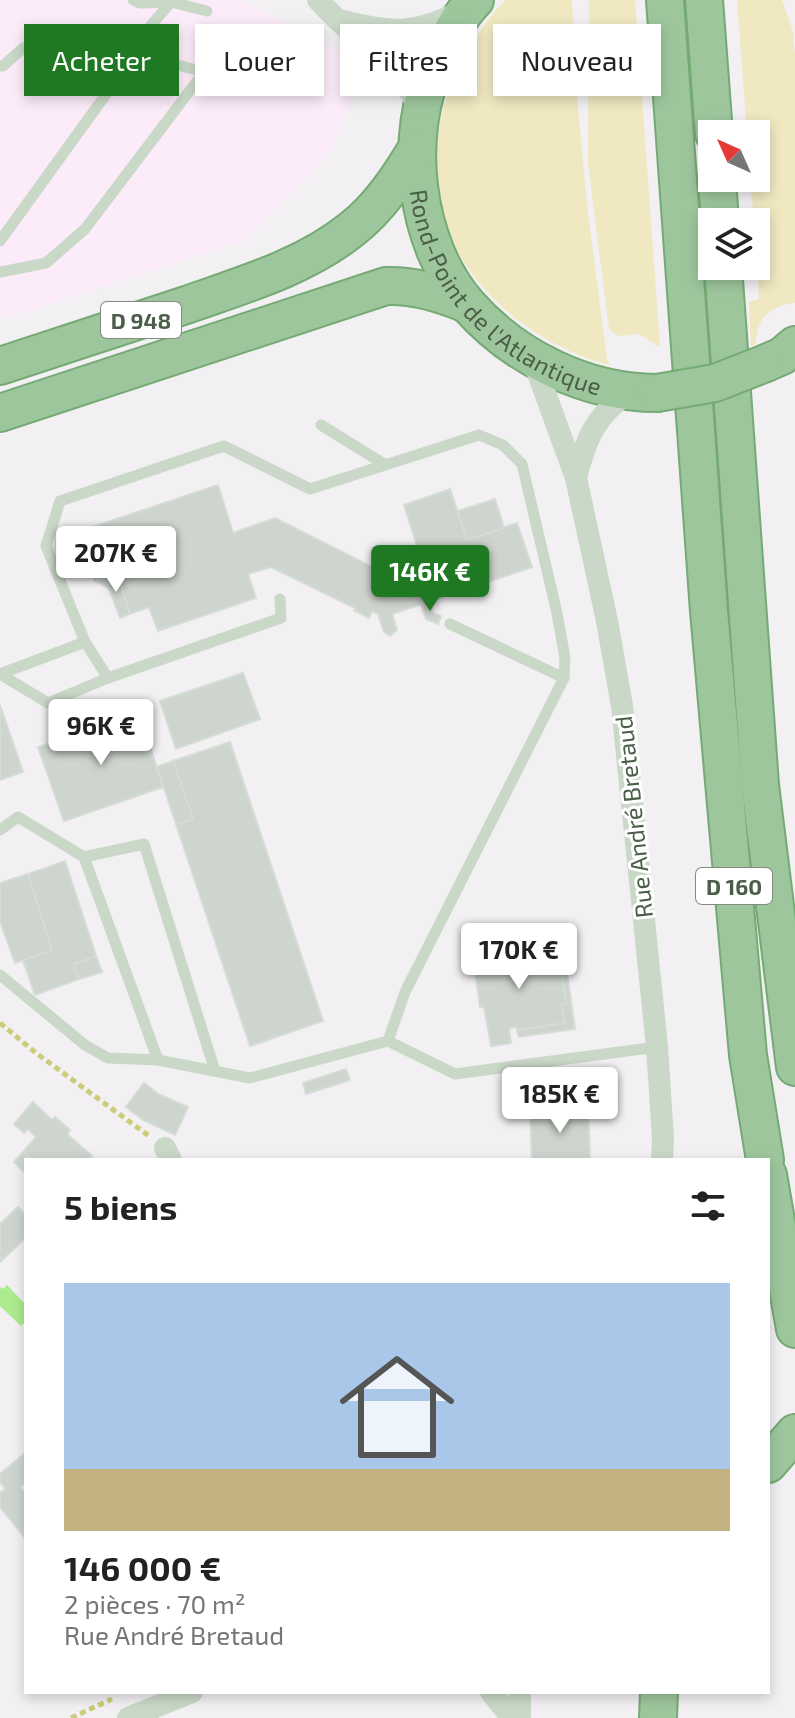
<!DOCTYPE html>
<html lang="fr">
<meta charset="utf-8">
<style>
:root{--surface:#fff;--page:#f6f6f6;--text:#222;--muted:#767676;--line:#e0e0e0;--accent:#1f7822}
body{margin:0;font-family:"Exo 2",sans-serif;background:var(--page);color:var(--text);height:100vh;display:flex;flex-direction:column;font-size:30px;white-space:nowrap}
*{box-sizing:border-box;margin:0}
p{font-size:26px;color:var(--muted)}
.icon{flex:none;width:44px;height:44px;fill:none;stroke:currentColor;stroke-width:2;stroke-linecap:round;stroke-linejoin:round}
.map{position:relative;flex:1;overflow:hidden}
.panel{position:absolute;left:24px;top:1158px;width:746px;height:536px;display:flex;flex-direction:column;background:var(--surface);border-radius:0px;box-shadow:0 4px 12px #0003}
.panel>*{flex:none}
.banner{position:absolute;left:24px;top:24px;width:748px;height:72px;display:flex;gap:16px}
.needle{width:52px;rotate:315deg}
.tools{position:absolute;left:698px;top:120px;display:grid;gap:16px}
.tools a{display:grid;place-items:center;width:72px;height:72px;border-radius:0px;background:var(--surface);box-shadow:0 4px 12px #0003;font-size:40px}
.price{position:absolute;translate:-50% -68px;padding:0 18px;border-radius:8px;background:#fff;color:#222;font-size:26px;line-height:52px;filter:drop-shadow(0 2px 4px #0008)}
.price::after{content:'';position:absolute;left:50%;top:48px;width:24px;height:18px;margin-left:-12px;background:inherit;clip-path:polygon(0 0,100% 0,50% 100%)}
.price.active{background:var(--accent);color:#fff}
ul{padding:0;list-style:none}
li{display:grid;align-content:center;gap:16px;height:424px;padding:0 40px}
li+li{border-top:2px solid var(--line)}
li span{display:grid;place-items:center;height:248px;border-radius:0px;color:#555}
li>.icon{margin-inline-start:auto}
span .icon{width:144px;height:144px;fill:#fffc;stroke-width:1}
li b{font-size:34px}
h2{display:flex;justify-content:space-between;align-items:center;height:96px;padding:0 40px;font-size:34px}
.tag{padding:0 28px;border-radius:0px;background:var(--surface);box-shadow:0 4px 12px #0003;font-size:28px;line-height:72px}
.tag.active{background:var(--accent);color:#fff}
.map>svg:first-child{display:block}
</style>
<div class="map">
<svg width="795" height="1718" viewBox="0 0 795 1718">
<rect width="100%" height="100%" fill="#f2f0f3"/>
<polygon fill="#fcebf9" points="0,0 243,0 365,66 330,151 247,239 0,320"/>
<g fill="#efe8c0">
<path d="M506,0H572L577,97L588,213L607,359L610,365C547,349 485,305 455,246C414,164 444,61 506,0Z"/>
<polygon points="589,0 635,0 660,347 639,334 619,336 609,329 588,164"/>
<path d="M737,0H782L793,31L795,55V303C770,306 756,318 756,344L751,346L749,302L759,299L756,222H754L750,178H756V134H747Z"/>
</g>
<polygon fill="#aceb8e" points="7,1285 26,1305 26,1321 21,1326 0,1306 0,1287 3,1289"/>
<g fill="#ced5ce" stroke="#d5dcd6" stroke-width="2">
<polygon points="218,485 233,533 275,518 380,571 423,556 422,551 419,552 404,505 450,489 467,540 517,523 532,567 392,614 397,630 390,636 384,632 378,614 372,611 369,618 354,610 355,608 271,567 248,574 256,598 158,631 149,607 130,614 117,573 95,581 78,532"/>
<polygon points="495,499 504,528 467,540 458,511"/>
<polygon points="117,573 130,614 120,618 109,588 95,581"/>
<polygon points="430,601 433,613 441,616 438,624 426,619 421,604"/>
<polygon points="243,673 260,719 176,749 160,701"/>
<polygon points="0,705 23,772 0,780"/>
<polygon points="139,713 163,787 64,821 38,747"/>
<polygon points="230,742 323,1021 250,1046 176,824 193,819 173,761"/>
<polygon points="173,761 193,819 176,824 157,767"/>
<polygon points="65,861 96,956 74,964 79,979 35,995 23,960 52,950 28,874"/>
<polygon points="28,874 52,950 15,963 0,921 0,883"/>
<polygon points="562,938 575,1029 519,1037 517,1030 565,1023 561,1005 566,1004 561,971 553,972 551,965 557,964 555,948 540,950 539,945 539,942"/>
<polygon points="539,945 540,950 555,948 557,964 551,965 553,972 561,971 566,1004 561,1005 565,1023 517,1030 517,1027 509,1028 511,1043 491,1046 484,1007 480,1007 473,956"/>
<polygon points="96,956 102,972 79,979 74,964"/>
<polygon points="346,1069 350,1080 306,1094 303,1083"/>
<polygon points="144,1083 158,1094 188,1107 175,1135 143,1120 126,1107"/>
<polygon points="33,1102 52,1120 55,1117 70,1130 67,1134 92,1156 88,1160 31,1160 23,1152 36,1137 28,1129 24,1133 14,1124"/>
<polygon points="588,1108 590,1160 532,1160 530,1111"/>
<polygon points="23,1152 31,1160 26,1160 24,1172 14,1162"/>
<polygon points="18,1207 26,1216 26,1237 0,1262 0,1224"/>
<polygon points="25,1453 26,1482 20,1487 26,1494 26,1539 0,1507 0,1493 6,1489 0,1482 0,1474"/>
</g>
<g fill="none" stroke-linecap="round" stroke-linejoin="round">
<g stroke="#75aa74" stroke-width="40">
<g id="trunk">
<path id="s1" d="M475,0C458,17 447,40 437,62C402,134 414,243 468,305C515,358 586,393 657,393"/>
<polyline points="665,0 709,611 748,1055 765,1160"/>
<polyline points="704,0 714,134"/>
<polyline points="717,178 720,222"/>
<polyline points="723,266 760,785 795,1067"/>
<polyline points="766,363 782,356 795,345"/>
<path d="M0,366C62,346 124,325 186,305C243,285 305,267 352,229C379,208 399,178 417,148"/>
<path d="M0,413L386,286C415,285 441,293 467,304"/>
<polyline points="768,1175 795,1329"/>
<polyline points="768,1464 795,1433"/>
<polyline points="658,1718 659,1692"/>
</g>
</g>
<g stroke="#cdcb79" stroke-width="5" stroke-dasharray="6 4" stroke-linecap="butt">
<polyline points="0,1023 36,1053 149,1136"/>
<polyline points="71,1718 112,1699"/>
</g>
<g stroke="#c9d8c7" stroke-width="11">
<polyline points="133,0 140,3 171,2 207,11"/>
<polyline points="171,2 142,36 166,62 204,72 221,53"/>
<polyline points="0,66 3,66 23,48 118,61 142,36"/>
<polyline points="0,241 112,86 118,61"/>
<polyline points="0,272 46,263 85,229 204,72"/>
<polyline points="321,425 384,464"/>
<polyline points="450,624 564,678"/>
<polyline points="85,642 46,546 60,501 224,446 310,489 479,435 503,445 522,464 557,613 565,658 564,678 405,992 388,1041"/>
<polyline points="0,674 48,703 108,678 281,618 280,599"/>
<polyline points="0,674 85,642 108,678"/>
<polyline points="0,830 18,817 84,857 158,1060 250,1078 388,1041 455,1074 657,1047"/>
<polyline points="84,857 144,844 215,1071"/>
<polyline points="0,975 85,1045 108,1058 158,1060"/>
</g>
<g stroke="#c9d8c7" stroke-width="22">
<path d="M318,0C352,38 395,63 420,108"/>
<path d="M343,21C394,33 413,35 460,12"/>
<polyline points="532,357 576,478 607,621 622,706 657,1047 663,1138 662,1160"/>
<path d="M576,478C586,439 594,417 628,393"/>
<polyline points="165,1148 171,1160"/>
<polyline points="491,1692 512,1718"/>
<polyline points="520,1692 520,1718"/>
<polyline points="128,1718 192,1692"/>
</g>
<use href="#trunk" stroke="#9ec69d" stroke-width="36"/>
<g stroke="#75aa74" stroke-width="40" stroke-linecap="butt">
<polyline id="trunk-bridge" points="657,393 715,383 766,363"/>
</g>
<use href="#trunk-bridge" stroke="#9ec69d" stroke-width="36"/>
</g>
<g text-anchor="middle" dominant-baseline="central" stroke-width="6" stroke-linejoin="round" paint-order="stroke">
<g fill="#fff" stroke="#808e7f" stroke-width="2">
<rect x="101" y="302" width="80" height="36" rx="6"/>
<rect x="696" y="868" width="76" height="36" rx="6"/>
</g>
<g font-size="22" font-weight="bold" fill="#4a5e48">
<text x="141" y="320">D 948</text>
<text x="734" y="886">D 160</text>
</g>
<g font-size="24" fill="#4a5e48" stroke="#fff">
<text stroke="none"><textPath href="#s1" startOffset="346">Rond-Point de l'Atlantique</textPath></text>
<text transform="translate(633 817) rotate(-96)">Rue André Bretaud</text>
</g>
</g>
</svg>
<div class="tools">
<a><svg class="needle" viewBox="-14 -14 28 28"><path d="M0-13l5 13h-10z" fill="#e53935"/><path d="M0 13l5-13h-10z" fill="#767676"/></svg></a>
<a><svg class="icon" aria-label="layers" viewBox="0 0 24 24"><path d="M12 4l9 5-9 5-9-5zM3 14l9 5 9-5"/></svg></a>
</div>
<b class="price" style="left:116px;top:594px">207K €</b>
<b class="price active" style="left:430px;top:613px">146K €</b>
<b class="price" style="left:101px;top:767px">96K €</b>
<b class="price" style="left:519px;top:991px">170K €</b>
<b class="price" style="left:560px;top:1135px">185K €</b>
<div class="banner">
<a class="tag active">Acheter</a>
<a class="tag">Louer</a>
<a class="tag">Filtres</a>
<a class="tag">Nouveau</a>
</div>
<section class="panel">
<h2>5 biens<svg class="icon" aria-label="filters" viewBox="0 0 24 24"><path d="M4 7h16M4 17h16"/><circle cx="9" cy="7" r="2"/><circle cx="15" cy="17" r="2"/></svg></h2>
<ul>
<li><span style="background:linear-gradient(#a9c7e8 75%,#c2b280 0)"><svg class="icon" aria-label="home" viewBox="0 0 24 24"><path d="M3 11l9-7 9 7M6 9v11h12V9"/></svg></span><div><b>146 000 €</b><p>2 pièces · 70 m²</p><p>Rue André Bretaud</p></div></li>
</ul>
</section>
</div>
